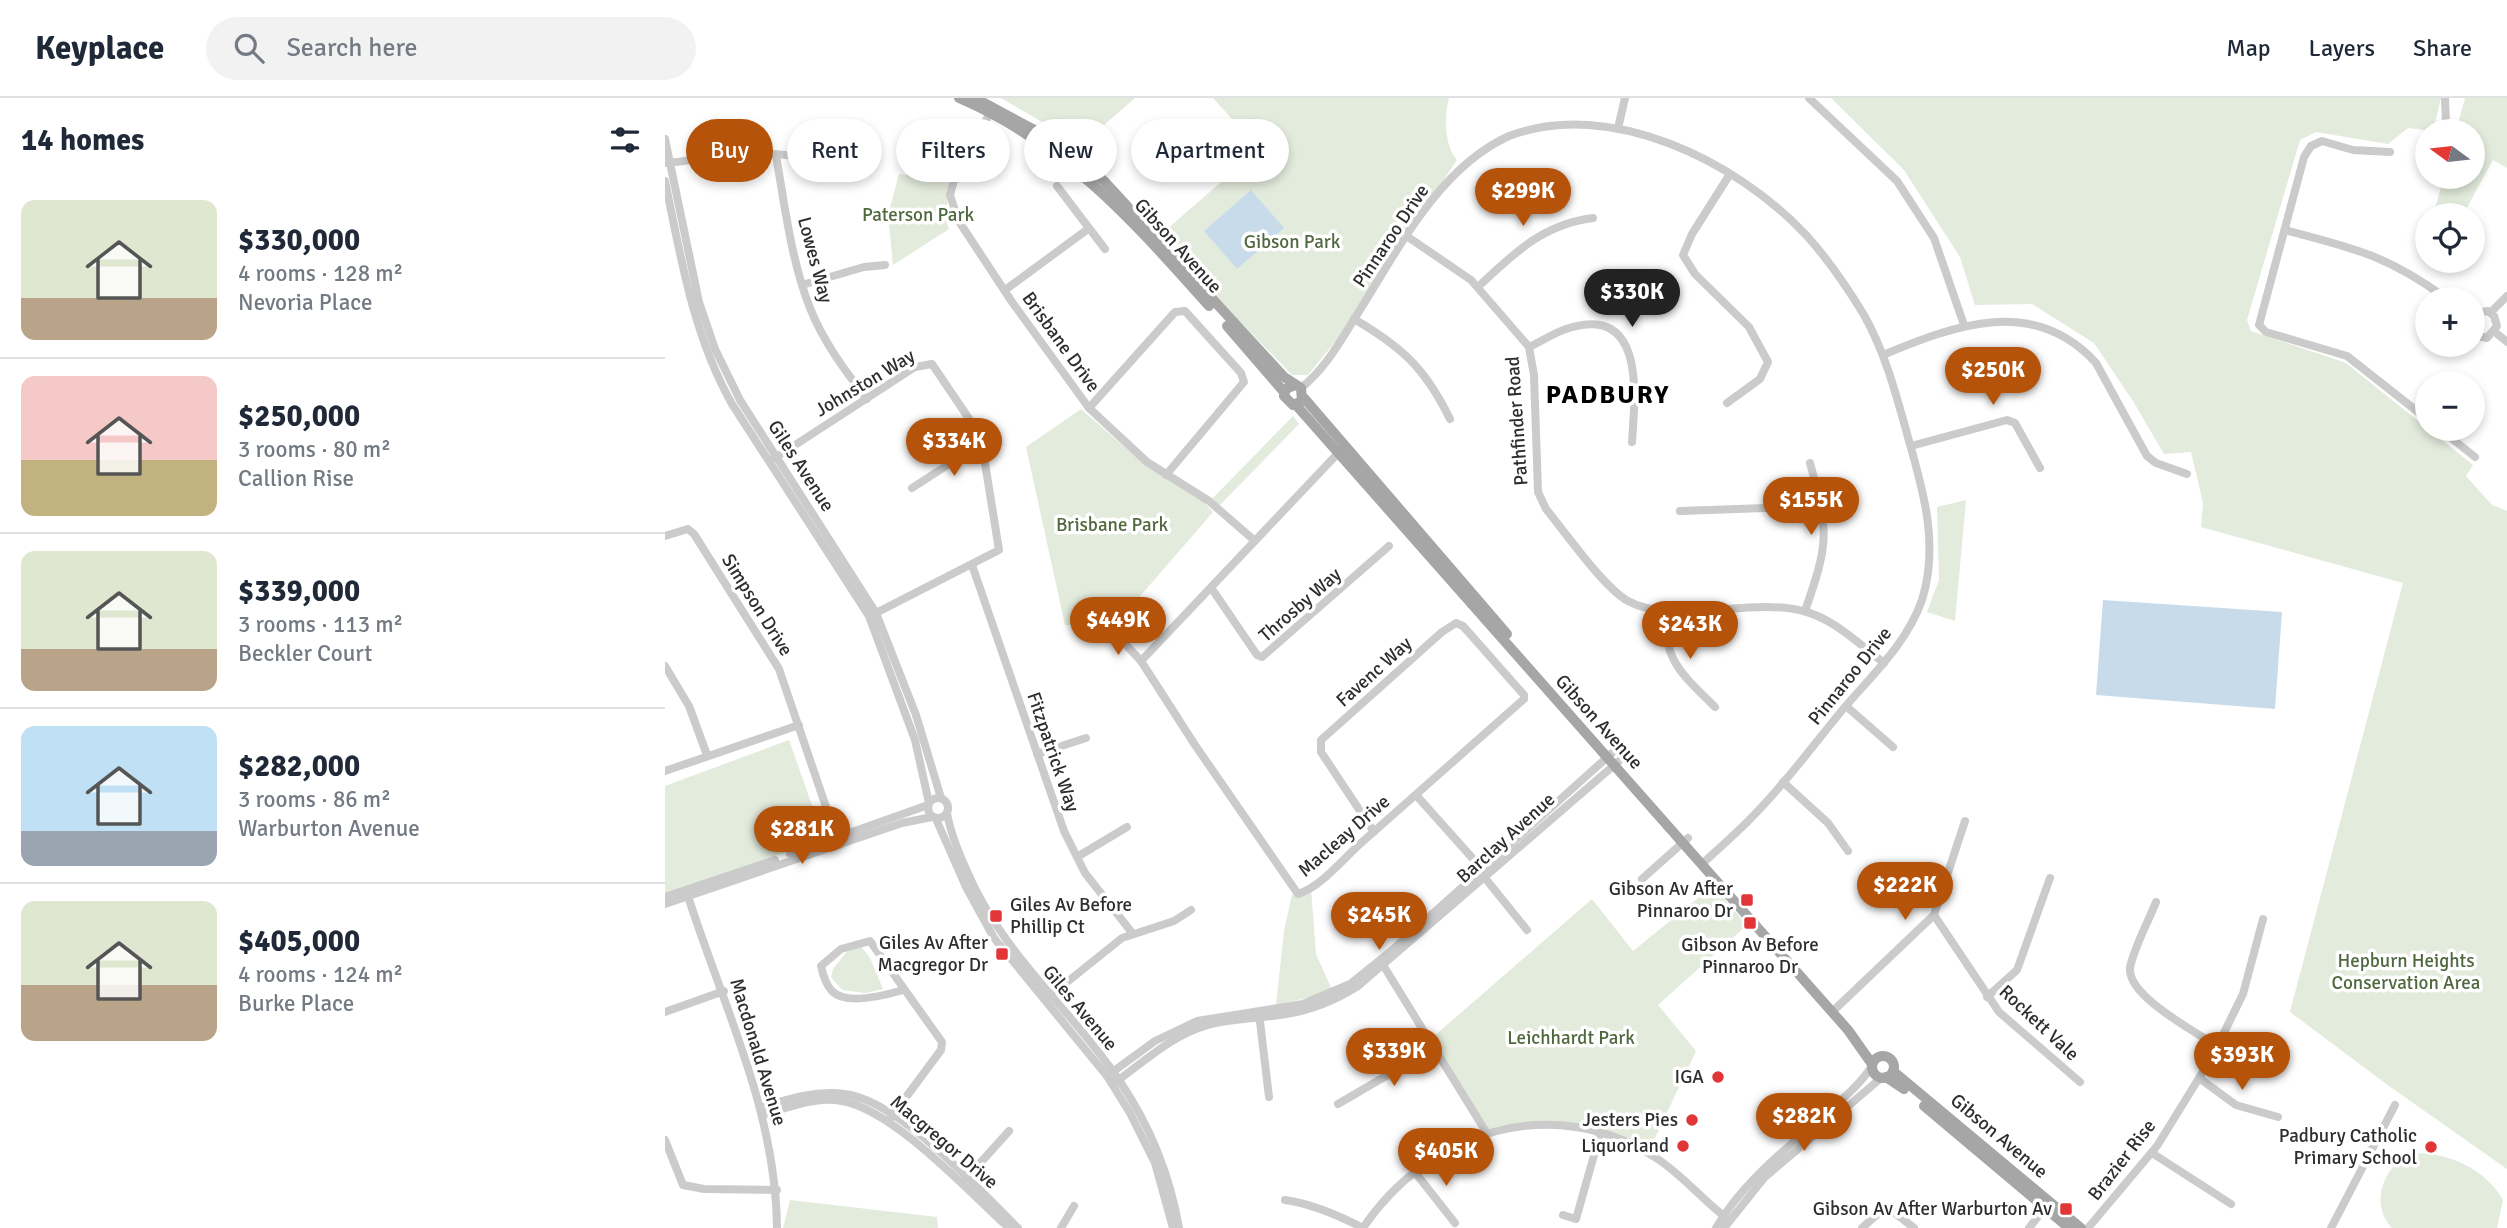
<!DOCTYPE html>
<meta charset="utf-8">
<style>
:root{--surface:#fff;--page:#f2f2f3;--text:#1f2937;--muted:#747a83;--line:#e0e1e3;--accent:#b45309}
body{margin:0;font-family:Signika,sans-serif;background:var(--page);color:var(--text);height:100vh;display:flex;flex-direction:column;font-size:26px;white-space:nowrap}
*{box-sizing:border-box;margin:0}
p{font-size:23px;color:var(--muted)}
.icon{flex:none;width:38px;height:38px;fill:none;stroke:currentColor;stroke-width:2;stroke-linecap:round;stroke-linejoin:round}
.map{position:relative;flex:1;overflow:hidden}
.panel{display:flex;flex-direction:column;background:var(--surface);width:665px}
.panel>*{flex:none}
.guide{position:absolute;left:21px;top:21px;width:665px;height:63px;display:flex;gap:14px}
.needle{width:46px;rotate:285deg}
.controls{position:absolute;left:1750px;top:21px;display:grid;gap:14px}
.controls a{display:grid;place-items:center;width:70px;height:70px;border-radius:50%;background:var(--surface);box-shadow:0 4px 10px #0003;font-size:35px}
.price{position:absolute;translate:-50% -60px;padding:0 16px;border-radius:24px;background:var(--accent);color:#fff;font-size:23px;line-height:46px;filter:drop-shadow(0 2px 4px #0008)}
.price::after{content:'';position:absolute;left:50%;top:42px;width:21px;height:16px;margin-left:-10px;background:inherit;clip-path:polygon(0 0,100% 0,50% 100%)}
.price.selected{background:#222;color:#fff}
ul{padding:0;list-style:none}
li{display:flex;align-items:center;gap:21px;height:175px;padding:0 21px}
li+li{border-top:2px solid var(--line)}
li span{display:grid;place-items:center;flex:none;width:196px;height:140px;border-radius:14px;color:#555}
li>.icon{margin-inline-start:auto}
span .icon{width:84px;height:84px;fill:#fffc;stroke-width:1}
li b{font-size:30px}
h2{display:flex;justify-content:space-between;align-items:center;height:84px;padding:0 21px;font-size:30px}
.tag{padding:0 24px;border-radius:32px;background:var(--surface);box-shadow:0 4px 10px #0003;font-size:24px;line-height:63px}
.tag.selected{background:var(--accent);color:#fff}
header{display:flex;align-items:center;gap:42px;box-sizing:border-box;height:98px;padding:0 35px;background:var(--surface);border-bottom:2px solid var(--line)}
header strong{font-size:33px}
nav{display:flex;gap:38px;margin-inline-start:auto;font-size:24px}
.search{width:490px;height:63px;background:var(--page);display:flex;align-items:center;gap:18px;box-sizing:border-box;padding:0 24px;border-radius:38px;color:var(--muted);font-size:26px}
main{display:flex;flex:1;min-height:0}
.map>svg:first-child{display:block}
</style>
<header>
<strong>Keyplace</strong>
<div class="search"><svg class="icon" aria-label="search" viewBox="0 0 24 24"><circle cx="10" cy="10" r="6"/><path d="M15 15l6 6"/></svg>Search here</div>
<nav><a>Map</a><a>Layers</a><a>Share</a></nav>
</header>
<main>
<section class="panel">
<h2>14 homes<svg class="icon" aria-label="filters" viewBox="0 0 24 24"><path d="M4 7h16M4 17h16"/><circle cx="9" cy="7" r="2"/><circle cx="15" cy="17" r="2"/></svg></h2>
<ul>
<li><span style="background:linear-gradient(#dfe7d0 70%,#b9a48a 0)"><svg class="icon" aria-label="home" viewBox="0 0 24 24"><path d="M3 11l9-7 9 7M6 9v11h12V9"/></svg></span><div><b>$330,000</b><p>4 rooms · 128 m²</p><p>Nevoria Place</p></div></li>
<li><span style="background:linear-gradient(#f6c9c9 60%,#c2b280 0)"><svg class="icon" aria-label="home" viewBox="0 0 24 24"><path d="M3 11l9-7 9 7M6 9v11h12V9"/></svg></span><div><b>$250,000</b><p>3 rooms · 80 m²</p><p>Callion Rise</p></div></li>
<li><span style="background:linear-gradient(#dfe7d0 70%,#b9a48a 0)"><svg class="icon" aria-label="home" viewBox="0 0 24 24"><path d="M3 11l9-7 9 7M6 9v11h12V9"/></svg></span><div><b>$339,000</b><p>3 rooms · 113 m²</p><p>Beckler Court</p></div></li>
<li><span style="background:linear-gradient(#bfe0f5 75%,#9aa5b1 0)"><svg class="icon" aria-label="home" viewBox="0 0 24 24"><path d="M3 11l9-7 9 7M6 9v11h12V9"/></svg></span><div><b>$282,000</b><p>3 rooms · 86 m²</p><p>Warburton Avenue</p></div></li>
<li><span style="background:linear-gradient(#dfe7d0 60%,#b9a48a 0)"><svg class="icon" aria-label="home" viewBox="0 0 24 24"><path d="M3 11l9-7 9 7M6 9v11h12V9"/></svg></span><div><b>$405,000</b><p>4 rooms · 124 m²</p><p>Burke Place</p></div></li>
</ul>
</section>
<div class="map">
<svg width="1842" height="1130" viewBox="0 0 1842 1130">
<rect width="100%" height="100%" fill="#fff"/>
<g fill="#e3ebdc">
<polygon points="336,0 470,0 416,47"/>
<path d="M548,0H784C779,19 779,47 792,62L674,239L643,277H627L493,139L594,51Z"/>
<polygon points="1166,0 1776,0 1768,33 1743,30 1723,46 1651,34 1635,42 1582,222 1586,233 1681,265 1808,367 1801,378 1827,407 1842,413 1842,1071 1724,988 1625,914 1738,485 1536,429 1538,405 1526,354 1499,356 1468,303 1429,245 1367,206 1310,207 1295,159 1239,72"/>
<polygon points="1800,0 1842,0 1842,70 1828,62 1799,115 1770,110 1779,79 1808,79 1808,33 1791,33"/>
<polygon points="234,76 284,82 281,122 284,131 228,167 223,117"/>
<polygon points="416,311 479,366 528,392 548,414 451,526 400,527 361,349"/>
<polygon points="628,318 634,326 554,408 547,401"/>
<polygon points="1301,402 1290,523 1262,514 1274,482 1272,409"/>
<polygon points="124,642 159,741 0,796 0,688"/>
<polygon points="1048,788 1082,827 993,907 1031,953 990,1040 978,1052 918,1032 875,1028 821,1034 768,939 927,801 968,853"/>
<polygon points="646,790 651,856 668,894 611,907 619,833 627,797"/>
<polygon points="191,842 205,860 218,891 200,895 177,892 166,879 168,871"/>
<path d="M1750,1055C1785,1055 1820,1071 1838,1102L1832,1130H1727C1703,1105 1720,1063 1750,1055Z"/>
<polygon points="125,1102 272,1119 273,1130 118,1130"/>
</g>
<g fill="#c8dbeb">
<polygon points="586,92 619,130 572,171 539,133"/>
<polygon points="1438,502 1617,514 1610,611 1431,597"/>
</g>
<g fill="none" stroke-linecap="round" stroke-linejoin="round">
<g stroke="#cbcbcb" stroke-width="8">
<polyline points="1144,0 1232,83 1269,140 1299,227"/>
<polyline points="1780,0 1781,26"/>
<polyline points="327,11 289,82 285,97 293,122 347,204 424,310 482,364 544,403 590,443"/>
<polyline points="954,26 960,0"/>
<polyline points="0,41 34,204 50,251 75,302 211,515 251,617 276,700"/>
<polyline points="1725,54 1688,52 1657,43 1646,48 1639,59 1594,227 1601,234 1682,258 1762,321"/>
<path d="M111,58C120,108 126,162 145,210C158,243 180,273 202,301"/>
<path d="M0,65C20,64 40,59 60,57C102,53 151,57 190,73"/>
<path d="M0,83C16,160 28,237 67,306L204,518L250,642L264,705"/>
<polyline points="392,88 440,151"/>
<path d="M1620,132C1689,150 1724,158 1782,201"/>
<path d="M743,139L806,182L864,249L869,277L873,394L881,411C900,434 939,490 963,503C1008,528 1086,499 1138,513C1168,520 1195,547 1219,565"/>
<polyline points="137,187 199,169 220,167"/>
<path d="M813,189C848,156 878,126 928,120"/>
<polyline points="340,192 423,131"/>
<polyline points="1826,214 1842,198"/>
<polyline points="1808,216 1823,213 1829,218 1832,228 1822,240 1808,237"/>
<path d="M689,221C737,249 760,270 785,321"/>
<polyline points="1830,234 1842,244"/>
<path d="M864,249C877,243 890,234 904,230C981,207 970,298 967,344"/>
<path d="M1218,257C1290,227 1369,197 1431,265L1482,358L1491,365L1522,376"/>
<path d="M636,290C659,272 673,247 688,223C730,158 771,71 844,38C945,0 1072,63 1141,137C1163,161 1182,189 1199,217C1221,256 1232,300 1244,343C1259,395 1274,448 1257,502C1242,545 1208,576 1179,610C1149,646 1121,685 1088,718C1072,735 1054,750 1037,766"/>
<polyline points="1062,305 1095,281 1103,264 1084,229 1030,176 1018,157 1027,136 1065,76"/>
<polyline points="424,310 510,214 520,213 576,275 579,284 501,377"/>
<polyline points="1775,331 1810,359"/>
<polyline points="1246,348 1342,322 1350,325 1375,370"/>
<path d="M677,351L476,563L530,647L633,796C656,789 678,761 696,745C750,697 804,649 859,601V597L798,528L791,525L777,534L656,642V654L709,734"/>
<polyline points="107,362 250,269 267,266 311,331 319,359 334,452 207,517"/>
<polyline points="247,390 315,346"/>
<polyline points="1015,413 1157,408"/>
<polyline points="0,438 23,431 29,436 114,571 174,747"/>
<polyline points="307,467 399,733 420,775 468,836"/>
<polyline points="547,491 592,557 597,559 724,448"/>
<path d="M1002,513C996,561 1018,577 1050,609"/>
<path d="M1140,513C1164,444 1164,435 1145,365"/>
<polyline points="450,535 476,563"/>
<polyline points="0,568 24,608 42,657"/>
<polyline points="1181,608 1228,649"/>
<polyline points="372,656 421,640"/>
<polyline points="0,673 134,627"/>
<polyline points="1118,684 1163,725 1183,753"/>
<polyline points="751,697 818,772 820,780 862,832"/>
<circle cx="273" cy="710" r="10"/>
<path d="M282,715C285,734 293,753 301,771C338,858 403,907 454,982C484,1026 505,1078 514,1130"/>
<polyline points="271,721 301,789 329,840 442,978 465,1015 490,1065 508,1130"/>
<polyline points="125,756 263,707"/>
<polyline points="412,759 462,729"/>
<polyline points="977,781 1023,740"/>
<path d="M21,792C56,904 111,1010 112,1130"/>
<polyline points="0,799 110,762"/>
<path d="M1491,804C1484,822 1468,852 1465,870C1462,898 1531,934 1552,948"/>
<polyline points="0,806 237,725 267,719"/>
<polyline points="1269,817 1334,914 1415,984"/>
<polyline points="718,867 821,1034"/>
<polyline points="1322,899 1352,872 1385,780"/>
<polyline points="381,901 457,840 509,823 526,812"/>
<polyline points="0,914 59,893"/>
<polyline points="1167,914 1269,817 1300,723"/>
<polyline points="594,915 604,999"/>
<polyline points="442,978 490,943 532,923 638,906 685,886 726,853 947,655"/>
<polyline points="1534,980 1571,1007 1613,1019"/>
<path d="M448,986C479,964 505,938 543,927C563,921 586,921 607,918C639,915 666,905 693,888L954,663"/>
<polyline points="673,1006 769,950"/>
<path d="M95,1010C123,1001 150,992 180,996C235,1003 313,1091 353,1130"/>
<path d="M97,1017C122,1010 150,998 177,1003C229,1012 303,1093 344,1130"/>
<path d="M224,1022L276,952L277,944L205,843L176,851L156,868C158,877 161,887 167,893C181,908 221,897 238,892"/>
<polyline points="0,1042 18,1087 39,1091 112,1092"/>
<polyline points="1487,1055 1566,1106"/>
<polyline points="749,1073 790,1125"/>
<polyline points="299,1083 344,1033"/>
<path d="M620,1102C648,1106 673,1117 698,1130C763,1033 888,993 991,1060C1018,1077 1038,1103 1064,1122"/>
<polyline points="898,1117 911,1121 935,1036"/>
<polyline points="396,1130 409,1108"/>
<path d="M1051,1130C1077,1085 1120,1052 1158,1018C1176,1002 1194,988 1207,968"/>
<polyline points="1059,1130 1099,1080 1216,980"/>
<polyline points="1197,1130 1217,1112 1225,1111 1249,1130"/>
<polyline points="1364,1130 1383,1106"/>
<polyline points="1423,1130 1492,1048 1547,959 1578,896 1598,821"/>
<polyline points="1666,1130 1730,1007"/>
</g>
<g stroke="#a6a6a6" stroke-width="10">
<path d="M294,0C401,46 468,123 544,208"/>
<polyline points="310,0 375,35 439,83 619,279 636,290 637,303 628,307 619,298 621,291 630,287"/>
<polyline points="562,228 619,294"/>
<polyline points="639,300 842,536"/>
<polyline points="631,307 1183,932 1207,966"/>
<circle cx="1218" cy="969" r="11"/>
<polyline points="1228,973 1416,1130"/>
<polyline points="1221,979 1239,991"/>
<polyline points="1259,1008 1404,1130"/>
</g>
</g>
<g fill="#e13538" stroke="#fff" stroke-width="2.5">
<rect x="1075" y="795" width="14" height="14" rx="3.5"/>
<rect x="324" y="811" width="14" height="14" rx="3.5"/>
<rect x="1078" y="818" width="14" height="14" rx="3.5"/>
<rect x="330" y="849" width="14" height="14" rx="3.5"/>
<circle cx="1053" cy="979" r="7"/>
<circle cx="1027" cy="1022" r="7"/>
<circle cx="1018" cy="1048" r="7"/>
<circle cx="1766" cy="1049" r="7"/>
<rect x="1394" y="1104" width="14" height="14" rx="3.5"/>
</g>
<g text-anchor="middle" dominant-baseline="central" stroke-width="7" stroke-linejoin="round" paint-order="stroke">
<g font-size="19" fill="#4f683d" stroke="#fff">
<text x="253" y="117">Paterson Park</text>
<text x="627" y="144">Gibson Park</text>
<text x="447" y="427">Brisbane Park</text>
<text x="1741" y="863">Hepburn Heights<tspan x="1741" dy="22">Conservation Area</tspan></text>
<text x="906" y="940">Leichhardt Park</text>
</g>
<g font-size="19" fill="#2e2e2e" stroke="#fff">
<text transform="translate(726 138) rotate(-56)">Pinnaroo Drive</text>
<text transform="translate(513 148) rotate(48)">Gibson Avenue</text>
<text transform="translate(150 162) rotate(75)">Lowes Way</text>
<text transform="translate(396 244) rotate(54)">Brisbane Drive</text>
<text transform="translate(200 285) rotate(-31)">Johnston Way</text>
<text transform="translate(852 323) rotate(-94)">Pathfinder Road</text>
<text transform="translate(136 368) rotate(57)">Giles Avenue</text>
<text transform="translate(92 507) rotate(58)">Simpson Drive</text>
<text transform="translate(635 507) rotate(-41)">Throsby Way</text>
<text transform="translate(709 574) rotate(-42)">Favenc Way</text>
<text transform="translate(1185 578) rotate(-51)">Pinnaroo Drive</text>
<text transform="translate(934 624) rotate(48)">Gibson Avenue</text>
<text transform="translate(388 654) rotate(71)">Fitzpatrick Way</text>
<text transform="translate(679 738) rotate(-41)">Macleay Drive</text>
<text transform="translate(841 740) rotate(-42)">Barclay Avenue</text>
<text transform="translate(415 910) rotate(50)">Giles Avenue</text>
<text transform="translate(1374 925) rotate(43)">Rockett Vale</text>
<text transform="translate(93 954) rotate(73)">Macdonald Avenue</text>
<text transform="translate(1334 1038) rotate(40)">Gibson Avenue</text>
<text transform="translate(279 1044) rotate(40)">Macgregor Drive</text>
<text transform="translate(1457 1062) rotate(-52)">Brazier Rise</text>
</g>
<g font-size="19" fill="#2e2e2e" stroke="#fff" text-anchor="end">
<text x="1068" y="791">Gibson Av After<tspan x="1068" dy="22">Pinnaroo Dr</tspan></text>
<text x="345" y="807" text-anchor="start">Giles Av Before<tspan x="345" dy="22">Phillip Ct</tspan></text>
<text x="323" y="845">Giles Av After<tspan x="323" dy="22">Macgregor Dr</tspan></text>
<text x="1085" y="847" text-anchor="middle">Gibson Av Before<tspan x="1085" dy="22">Pinnaroo Dr</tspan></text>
<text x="1039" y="979">IGA</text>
<text x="1013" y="1022">Jesters Pies</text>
<text x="1752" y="1038">Padbury Catholic<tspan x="1752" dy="22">Primary School</tspan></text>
<text x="1004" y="1048">Liquorland</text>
<text x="1387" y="1111">Gibson Av After Warburton Av</text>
</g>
<g font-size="26" font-weight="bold" letter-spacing="2" fill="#000" stroke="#fff">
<text x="943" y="297">PADBURY</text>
</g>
</g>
</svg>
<div class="controls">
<a><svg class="needle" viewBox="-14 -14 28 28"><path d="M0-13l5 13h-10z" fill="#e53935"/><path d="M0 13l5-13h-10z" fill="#747a83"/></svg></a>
<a><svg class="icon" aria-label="locate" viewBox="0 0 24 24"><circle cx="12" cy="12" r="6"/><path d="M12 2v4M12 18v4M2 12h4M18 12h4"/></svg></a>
<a>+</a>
<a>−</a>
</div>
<b class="price" style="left:858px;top:130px">$299K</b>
<b class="price selected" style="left:967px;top:231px">$330K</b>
<b class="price" style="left:1328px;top:309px">$250K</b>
<b class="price" style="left:289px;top:380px">$334K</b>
<b class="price" style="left:1146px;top:439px">$155K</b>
<b class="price" style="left:453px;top:559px">$449K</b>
<b class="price" style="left:1025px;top:563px">$243K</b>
<b class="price" style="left:137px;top:768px">$281K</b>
<b class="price" style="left:1240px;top:824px">$222K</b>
<b class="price" style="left:714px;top:854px">$245K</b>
<b class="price" style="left:729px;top:990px">$339K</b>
<b class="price" style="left:1577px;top:994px">$393K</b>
<b class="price" style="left:1139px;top:1055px">$282K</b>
<b class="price" style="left:781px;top:1090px">$405K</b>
<div class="guide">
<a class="tag selected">Buy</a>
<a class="tag">Rent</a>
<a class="tag">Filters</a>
<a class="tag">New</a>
<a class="tag">Apartment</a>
</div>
</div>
</main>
